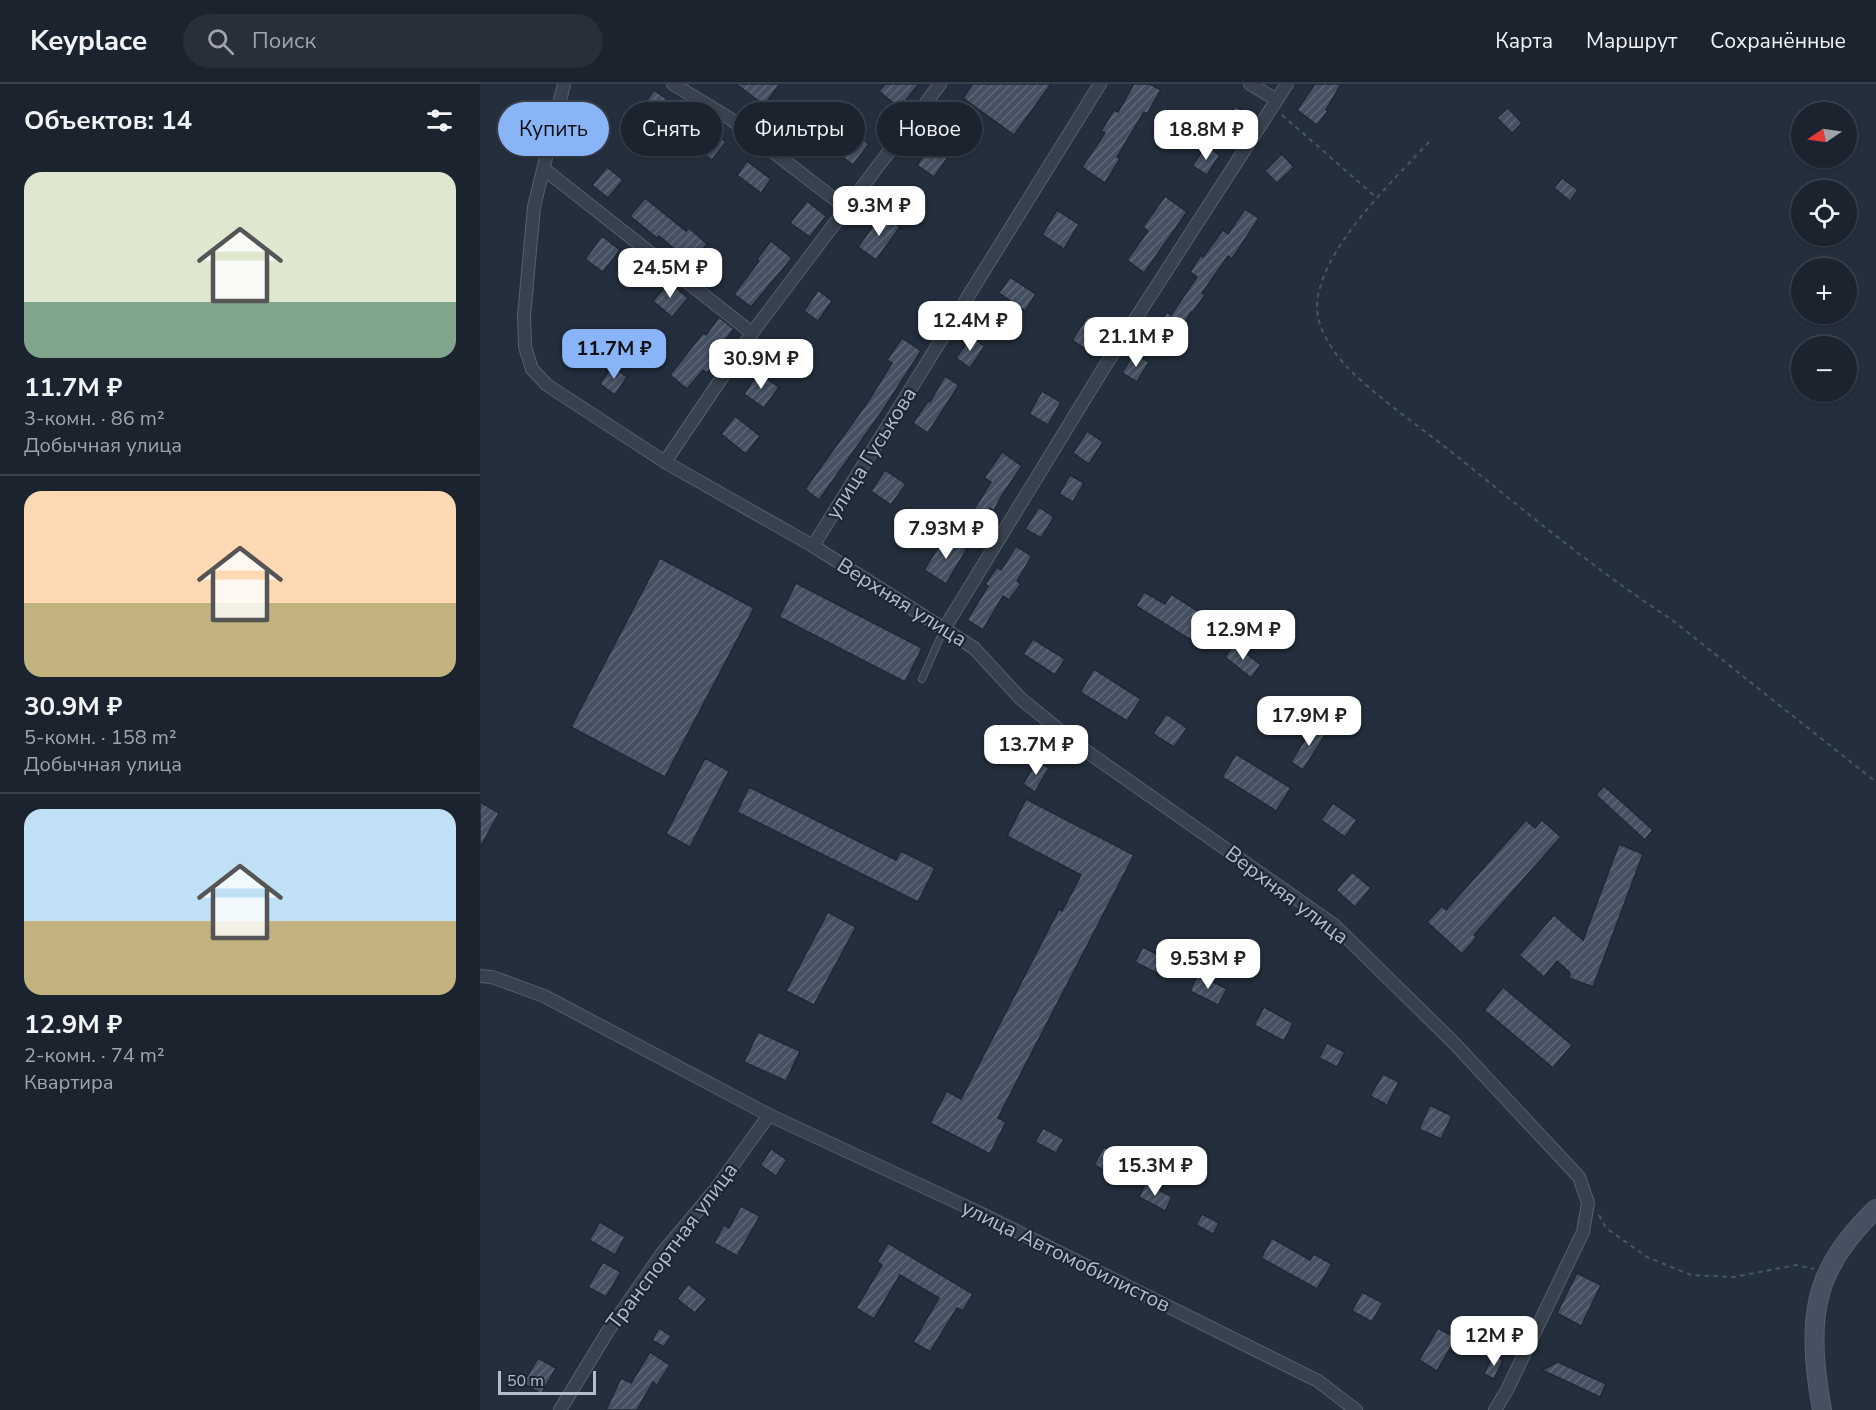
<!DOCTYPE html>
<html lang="ru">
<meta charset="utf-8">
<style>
:root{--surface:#1b232e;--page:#282f3a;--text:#f1f3f6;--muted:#a0a4aa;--line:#39404a;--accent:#8ab4f8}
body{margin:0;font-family:"Nunito Sans",sans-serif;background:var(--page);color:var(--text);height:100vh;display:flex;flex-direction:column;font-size:22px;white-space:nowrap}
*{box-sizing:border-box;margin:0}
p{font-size:20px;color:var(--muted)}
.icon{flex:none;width:33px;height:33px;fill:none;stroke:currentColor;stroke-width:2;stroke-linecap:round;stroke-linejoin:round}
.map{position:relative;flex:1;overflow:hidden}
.panel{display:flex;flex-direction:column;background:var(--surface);width:480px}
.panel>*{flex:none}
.guide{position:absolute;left:18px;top:18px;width:570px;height:54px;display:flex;gap:12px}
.needle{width:39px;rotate:257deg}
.tools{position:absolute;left:1311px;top:18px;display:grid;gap:12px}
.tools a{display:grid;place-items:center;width:66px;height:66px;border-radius:50%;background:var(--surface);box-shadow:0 2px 4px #0004,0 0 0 2px var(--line);font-size:30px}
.scale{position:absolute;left:18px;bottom:15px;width:98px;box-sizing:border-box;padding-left:6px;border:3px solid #b4bcc9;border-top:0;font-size:16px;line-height:21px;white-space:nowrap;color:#b4bcc9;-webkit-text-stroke:4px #1d2633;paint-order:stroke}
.price{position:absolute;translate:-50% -51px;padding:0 14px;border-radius:12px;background:#fff;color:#222;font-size:20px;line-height:39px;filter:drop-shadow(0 2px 3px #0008)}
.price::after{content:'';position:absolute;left:50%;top:36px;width:18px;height:14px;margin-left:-9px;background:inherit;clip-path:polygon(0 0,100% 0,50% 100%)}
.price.current{background:var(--accent);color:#111}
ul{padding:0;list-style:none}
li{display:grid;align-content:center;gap:12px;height:318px;padding:0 24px}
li+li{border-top:2px solid var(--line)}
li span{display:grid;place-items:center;height:186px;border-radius:18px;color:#555}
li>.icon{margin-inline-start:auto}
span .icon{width:108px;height:108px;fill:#fffc;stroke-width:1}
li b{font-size:26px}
h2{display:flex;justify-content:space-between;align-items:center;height:72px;padding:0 24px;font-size:26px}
.chip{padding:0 21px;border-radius:27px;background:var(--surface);box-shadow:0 2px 4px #0004,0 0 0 2px var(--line);font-size:21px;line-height:54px}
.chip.current{background:var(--accent);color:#111}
header{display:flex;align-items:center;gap:36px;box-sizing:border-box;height:84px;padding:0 30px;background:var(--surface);border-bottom:2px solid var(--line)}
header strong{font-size:28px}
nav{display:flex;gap:33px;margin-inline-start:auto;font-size:21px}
.search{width:420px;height:54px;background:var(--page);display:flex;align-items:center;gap:15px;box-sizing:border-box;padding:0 21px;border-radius:33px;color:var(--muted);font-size:22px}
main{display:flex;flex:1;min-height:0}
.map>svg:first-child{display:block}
</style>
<header>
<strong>Keyplace</strong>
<div class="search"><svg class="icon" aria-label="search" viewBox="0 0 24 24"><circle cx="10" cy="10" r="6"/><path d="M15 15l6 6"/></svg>Поиск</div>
<nav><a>Карта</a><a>Маршрут</a><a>Сохранённые</a></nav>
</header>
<main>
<section class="panel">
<h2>Объектов: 14<svg class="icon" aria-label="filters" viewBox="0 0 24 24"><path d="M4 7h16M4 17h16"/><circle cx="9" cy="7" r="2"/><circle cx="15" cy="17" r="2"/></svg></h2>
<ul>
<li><span style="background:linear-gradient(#dfe7d0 70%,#7fa58c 0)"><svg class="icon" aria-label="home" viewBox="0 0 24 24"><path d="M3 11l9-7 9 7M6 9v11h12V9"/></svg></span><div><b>11.7M ₽</b><p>3-комн. · 86 m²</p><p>Добычная улица</p></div></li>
<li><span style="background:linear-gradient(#ffd9b3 60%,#c2b280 0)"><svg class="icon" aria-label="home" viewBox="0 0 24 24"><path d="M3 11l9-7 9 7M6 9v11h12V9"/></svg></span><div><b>30.9M ₽</b><p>5-комн. · 158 m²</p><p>Добычная улица</p></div></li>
<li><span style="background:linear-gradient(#bfe0f5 60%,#c2b280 0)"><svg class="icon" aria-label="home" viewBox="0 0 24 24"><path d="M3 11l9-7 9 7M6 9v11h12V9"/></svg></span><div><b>12.9M ₽</b><p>2-комн. · 74 m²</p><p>Квартира</p></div></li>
</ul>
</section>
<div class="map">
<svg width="1396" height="1326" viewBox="0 0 1396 1326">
<defs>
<pattern id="building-hatch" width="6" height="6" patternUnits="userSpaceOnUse" patternTransform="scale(1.5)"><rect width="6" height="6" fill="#455162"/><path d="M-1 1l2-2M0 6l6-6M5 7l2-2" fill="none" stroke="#5d6877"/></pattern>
</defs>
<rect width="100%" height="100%" fill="#242f3e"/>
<g fill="url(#building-hatch)" stroke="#1f2835" stroke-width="1.5">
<polygon points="256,0 300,0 284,21"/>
<polygon points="405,0 439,0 419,24 399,7"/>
<polygon points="493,0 571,0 534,51 483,14"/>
<polygon points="654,0 670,0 681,6 667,30 664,28 637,73 640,75 625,99 602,83 625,49 621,47 634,26 638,28"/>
<polygon points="835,0 861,0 846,26 848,27 837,41 817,26"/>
<polygon points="174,6 195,21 179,45 158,30"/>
<polygon points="755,22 770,31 757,53 742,44"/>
<polygon points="1028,24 1042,39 1032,49 1017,34"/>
<polygon points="222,40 246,58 232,76 209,59"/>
<polygon points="368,44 389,60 373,81 352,65"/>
<polygon points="461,46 478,59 454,93 437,81"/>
<polygon points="726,62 740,71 727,91 712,82"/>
<polygon points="802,70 814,83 797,99 785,87"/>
<polygon points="267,77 291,95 281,109 257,91"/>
<polygon points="127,83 143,96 128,114 112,101"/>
<polygon points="1082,94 1098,106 1090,117 1074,104"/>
<polygon points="685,112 707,128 664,189 647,176 668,147 663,143"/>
<polygon points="165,114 206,147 209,144 227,160 211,179 179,152 177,154 150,132"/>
<polygon points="327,117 346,132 330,153 310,139"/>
<polygon points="765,125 779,134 752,175 748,172 722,209 725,211 712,229 711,228 689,264 672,253 687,228 691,231 717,193 710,188 721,171 723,173 743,146 748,150"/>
<polygon points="577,126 599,140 584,165 562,151"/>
<polygon points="402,129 420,143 396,176 378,163"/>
<polygon points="122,152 140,166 123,188 105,175"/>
<polygon points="291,157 312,174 271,223 254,210 279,177 277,175"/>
<polygon points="530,193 556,210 545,227 519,209"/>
<polygon points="189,198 208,214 192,233 173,217"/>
<polygon points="338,206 352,217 338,237 324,227"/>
<polygon points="608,232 626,244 610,268 592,256"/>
<polygon points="239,233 254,245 240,263 245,267 227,289 223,286 207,305 190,291 223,249 226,251"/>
<polygon points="491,253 505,262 490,284 476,274"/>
<polygon points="422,254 441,267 403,326 339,416 325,405 389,316 412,279 407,276"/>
<polygon points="654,269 669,278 657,298 642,289"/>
<polygon points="132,282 147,293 135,311 120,300"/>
<polygon points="278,289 299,303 284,324 264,310"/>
<polygon points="465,292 479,301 448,349 433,339 448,317 450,318"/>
<polygon points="562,307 581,318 568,341 549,330"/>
<polygon points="255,332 280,352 266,370 241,350"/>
<polygon points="607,347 623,358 609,380 593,369"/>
<polygon points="522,368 542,382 521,413 514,427 510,424 504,434 493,427 511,398 504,394"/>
<polygon points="405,386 426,400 411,421 391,407"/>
<polygon points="590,391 604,399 593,418 579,410"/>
<polygon points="559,423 574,433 561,454 545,445"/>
<polygon points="465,452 487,465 466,500 444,486"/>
<polygon points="536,462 552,472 537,497 541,500 529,516 523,512 503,546 487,536 508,502 505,500 517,483 521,486"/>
<polygon points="180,474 274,524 185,693 91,643"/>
<polygon points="316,499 442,564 425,598 299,533"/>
<polygon points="664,508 685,520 691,510 729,534 714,558 656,522"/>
<polygon points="553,555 585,575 575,591 543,570"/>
<polygon points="754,560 781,581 771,594 745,573"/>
<polygon points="614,585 661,615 647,637 600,608"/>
<polygon points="686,630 707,644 694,663 673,650"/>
<polygon points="834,640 847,648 823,686 811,678"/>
<polygon points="756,670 811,704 796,727 742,693"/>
<polygon points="225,674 249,687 210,763 186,750"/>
<polygon points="557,677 569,684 555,708 543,700"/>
<polygon points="1124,702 1173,746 1165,756 1116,711"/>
<polygon points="269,703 416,776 421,767 455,784 438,818 257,728"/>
<polygon points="546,715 654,771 518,1034 526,1038 510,1070 450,1039 467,1007 481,1015 579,825 582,827 601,791 527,752"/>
<polygon points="0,718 19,729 0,764"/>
<polygon points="853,719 877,736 865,753 841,736"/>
<polygon points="1046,736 1055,744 1062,736 1081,753 994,851 997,853 982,870 947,838 962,822 966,826"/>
<polygon points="1139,760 1163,770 1113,903 1089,894 1090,889 1077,877 1064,893 1039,871 1074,831 1103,856"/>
<polygon points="872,788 891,804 875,823 856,806"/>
<polygon points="348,828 376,843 334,921 306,907"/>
<polygon points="663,863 694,879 686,894 655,878"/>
<polygon points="718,890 747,905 738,921 710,907"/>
<polygon points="1023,903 1092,961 1073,984 1004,926"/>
<polygon points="784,923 813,939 804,957 774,941"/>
<polygon points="278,948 320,967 306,997 264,978"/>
<polygon points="847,959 865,968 857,983 839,974"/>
<polygon points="903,990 919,998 907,1021 890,1012"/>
<polygon points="950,1021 972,1032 961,1055 939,1045"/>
<polygon points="563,1044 584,1055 576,1069 555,1058"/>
<polygon points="624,1063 650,1076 641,1095 614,1081"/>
<polygon points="291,1065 307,1076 296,1092 280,1081"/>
<polygon points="666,1099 692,1113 685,1127 659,1113"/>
<polygon points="261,1122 280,1132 257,1172 234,1159 244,1141 249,1144"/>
<polygon points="722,1130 739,1139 733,1150 716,1141"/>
<polygon points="120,1138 145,1153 135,1171 109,1156"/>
<polygon points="792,1154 830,1176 834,1170 852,1180 837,1205 781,1174"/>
<polygon points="408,1159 493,1210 483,1227 477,1224 450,1268 433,1258 459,1214 420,1191 394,1235 376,1224 402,1181 397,1178"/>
<polygon points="123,1178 141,1188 126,1213 108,1203"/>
<polygon points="1097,1189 1121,1201 1101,1242 1077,1229"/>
<polygon points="208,1200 227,1215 215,1229 197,1215"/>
<polygon points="882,1208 903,1219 892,1238 872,1227"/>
<polygon points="179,1244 191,1252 184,1263 172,1256"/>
<polygon points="958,1244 976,1254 957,1287 939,1276"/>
<polygon points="170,1268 190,1281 177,1301 173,1298 157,1326 126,1326 141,1294 151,1299"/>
<polygon points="1013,1271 1023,1276 1014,1295 1004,1290"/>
<polygon points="58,1274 76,1284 61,1310 43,1299"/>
<polygon points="1078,1278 1126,1300 1120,1313 1062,1286"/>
</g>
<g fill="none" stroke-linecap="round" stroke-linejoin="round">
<g stroke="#565f6c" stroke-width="8">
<polyline id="lane" points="442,595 464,545"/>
</g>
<g stroke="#565f6c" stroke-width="14">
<g id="street">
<polyline points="84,0 54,123 44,232 45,263 52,285 67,301 185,378 333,462 494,564 541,615 599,662 854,841 975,960 1099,1093 1108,1119 1103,1148 1027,1306 1015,1326"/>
<polyline points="193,0 249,34 366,124"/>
<polyline points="770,0 797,16"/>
<polyline points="64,85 272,249"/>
<polyline points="185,378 272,249 460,0"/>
<polyline points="333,462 620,0"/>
<polyline points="464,545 625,282 807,0"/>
<polyline points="0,892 12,893 64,912 289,1031 500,1129 838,1297 876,1326"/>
<polyline points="80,1326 128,1247 183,1168 235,1106 289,1031"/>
</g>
</g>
<g stroke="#565f6c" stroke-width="20">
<path id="secondary" d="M1342,1326C1334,1283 1328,1229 1348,1188C1359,1165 1378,1142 1396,1125"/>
</g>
<g stroke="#44595c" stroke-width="2" stroke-dasharray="4.5 4.5" stroke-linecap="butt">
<polyline points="802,31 897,114"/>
<path d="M949,58C913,97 836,169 837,225C838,245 852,266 865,281C897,314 938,341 974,370C1045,427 1115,486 1191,535L1396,698"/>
<polyline points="1119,1131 1126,1144 1167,1173 1211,1191 1254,1193 1316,1181 1334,1185"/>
</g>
<use href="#lane" stroke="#38414e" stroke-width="6"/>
<use href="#street" stroke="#38414e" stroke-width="12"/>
<use href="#secondary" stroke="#465061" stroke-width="18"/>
</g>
<g text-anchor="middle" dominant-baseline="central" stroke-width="4.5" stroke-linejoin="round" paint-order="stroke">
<g font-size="21" fill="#b4bcc9" stroke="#1d2633">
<text transform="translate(391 369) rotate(-58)">улица Гуськова</text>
<text transform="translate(422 518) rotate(32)">Верхняя улица</text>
<text transform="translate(807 811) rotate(37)">Верхняя улица</text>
<text transform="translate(192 1162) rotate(-53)">Транспортная улица</text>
<text transform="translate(586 1172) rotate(26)">улица Автомобилистов</text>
</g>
</g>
</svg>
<div class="tools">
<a><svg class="needle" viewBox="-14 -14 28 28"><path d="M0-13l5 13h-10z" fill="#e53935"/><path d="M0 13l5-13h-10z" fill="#a0a4aa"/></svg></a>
<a><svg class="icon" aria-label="locate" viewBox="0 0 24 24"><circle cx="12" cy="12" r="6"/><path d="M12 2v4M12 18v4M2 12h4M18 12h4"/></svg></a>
<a>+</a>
<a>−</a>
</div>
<div class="scale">50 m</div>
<b class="price" style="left:726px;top:77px">18.8M ₽</b>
<b class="price" style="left:399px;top:153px">9.3M ₽</b>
<b class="price" style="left:190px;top:215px">24.5M ₽</b>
<b class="price" style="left:490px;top:268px">12.4M ₽</b>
<b class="price" style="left:656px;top:284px">21.1M ₽</b>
<b class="price current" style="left:134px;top:296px">11.7M ₽</b>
<b class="price" style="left:281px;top:306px">30.9M ₽</b>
<b class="price" style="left:466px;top:476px">7.93M ₽</b>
<b class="price" style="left:763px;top:577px">12.9M ₽</b>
<b class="price" style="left:829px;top:663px">17.9M ₽</b>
<b class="price" style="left:556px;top:692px">13.7M ₽</b>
<b class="price" style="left:728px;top:906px">9.53M ₽</b>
<b class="price" style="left:675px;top:1113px">15.3M ₽</b>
<b class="price" style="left:1014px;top:1283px">12M ₽</b>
<div class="guide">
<a class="chip current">Купить</a>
<a class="chip">Снять</a>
<a class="chip">Фильтры</a>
<a class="chip">Новое</a>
</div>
</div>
</main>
